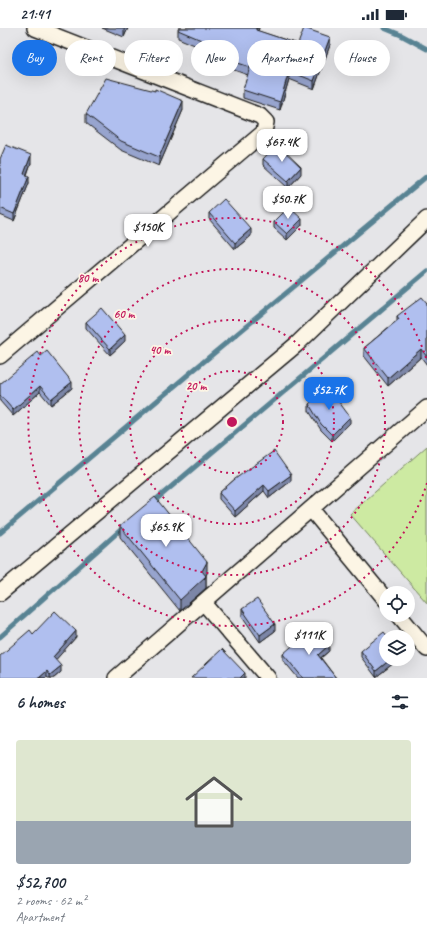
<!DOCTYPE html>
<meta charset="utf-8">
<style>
:root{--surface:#fff;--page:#f6f6f7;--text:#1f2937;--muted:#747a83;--line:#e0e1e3;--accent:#1a73e8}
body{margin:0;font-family:Caveat,sans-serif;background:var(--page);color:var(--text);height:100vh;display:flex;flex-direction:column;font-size:15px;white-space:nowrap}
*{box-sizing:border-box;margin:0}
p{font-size:13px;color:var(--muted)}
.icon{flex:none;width:22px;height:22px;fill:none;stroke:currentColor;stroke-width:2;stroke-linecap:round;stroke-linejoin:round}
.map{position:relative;height:650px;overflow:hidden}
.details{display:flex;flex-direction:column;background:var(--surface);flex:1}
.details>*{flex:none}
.top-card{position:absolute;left:12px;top:12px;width:403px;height:36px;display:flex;gap:8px}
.buttons{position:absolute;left:379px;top:558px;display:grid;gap:8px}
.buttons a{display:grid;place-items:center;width:36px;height:36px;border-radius:50%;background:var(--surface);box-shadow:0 4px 16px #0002;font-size:20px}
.price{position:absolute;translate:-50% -34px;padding:0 9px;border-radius:8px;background:#fff;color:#222;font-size:13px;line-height:26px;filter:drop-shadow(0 1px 2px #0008)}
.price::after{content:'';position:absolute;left:50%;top:24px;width:12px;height:9px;margin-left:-6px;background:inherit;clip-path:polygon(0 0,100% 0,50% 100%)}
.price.current{background:var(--accent);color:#fff}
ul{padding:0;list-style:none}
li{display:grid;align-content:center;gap:8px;height:212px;padding:0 16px}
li+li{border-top:1px solid var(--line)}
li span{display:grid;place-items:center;height:124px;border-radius:4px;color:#555}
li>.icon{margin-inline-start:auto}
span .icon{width:72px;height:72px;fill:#fffc;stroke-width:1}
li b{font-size:17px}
h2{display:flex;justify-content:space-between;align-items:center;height:48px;padding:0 16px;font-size:17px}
.chip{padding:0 14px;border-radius:18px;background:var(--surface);box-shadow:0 4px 16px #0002;font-size:14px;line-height:36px}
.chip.current{background:var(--accent);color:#fff}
.status{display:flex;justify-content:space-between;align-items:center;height:28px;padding:0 20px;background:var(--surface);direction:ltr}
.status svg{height:11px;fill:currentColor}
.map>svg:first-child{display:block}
</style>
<div class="status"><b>21:41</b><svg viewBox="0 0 49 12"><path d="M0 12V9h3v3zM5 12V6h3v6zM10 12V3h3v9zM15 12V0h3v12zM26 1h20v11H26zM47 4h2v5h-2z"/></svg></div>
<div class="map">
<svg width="427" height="650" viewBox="0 0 427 650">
<rect width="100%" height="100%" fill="#e5e5e8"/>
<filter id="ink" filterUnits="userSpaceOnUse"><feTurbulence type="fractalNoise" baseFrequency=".025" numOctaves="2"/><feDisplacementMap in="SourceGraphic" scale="8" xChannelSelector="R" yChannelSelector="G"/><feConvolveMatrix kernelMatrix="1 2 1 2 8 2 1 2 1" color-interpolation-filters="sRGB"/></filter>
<g filter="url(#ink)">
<polygon fill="#cdeaa2" stroke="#74835f" points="427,418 427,575 350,486"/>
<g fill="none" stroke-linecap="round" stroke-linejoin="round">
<g stroke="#598393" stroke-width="5">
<polyline points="384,0 401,7 427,21"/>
<polyline points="152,475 427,243"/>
<polyline points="0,505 190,345 427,148"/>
<polyline points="0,609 125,498"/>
</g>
<g stroke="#1c1c1c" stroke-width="18">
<g id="street">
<polyline points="0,328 264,104 266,94 260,88 35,0"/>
<polyline points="311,481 386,572"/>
<polyline points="0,565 297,316 427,191"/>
<polyline points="204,575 268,650"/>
<polyline points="399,587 427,621"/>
<polyline points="116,650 427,380"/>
</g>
</g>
<use href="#street" stroke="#fcf5e5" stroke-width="15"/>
</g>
<g fill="#97a4ce" stroke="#1c1c1c">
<polygon points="102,0 128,0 124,9"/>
<polygon points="179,0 259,0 258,3 298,16 330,17 314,61 289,51 280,82 243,70 243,62 248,47 217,36 218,27 178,10 178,2"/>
<polygon points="183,82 159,138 121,122 86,95 86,86"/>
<polygon points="0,131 31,135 27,147 29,155 14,193 0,187"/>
<polygon points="263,131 301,146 288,160 263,137"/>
<polygon points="209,185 251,208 235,221 209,191"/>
<polygon points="274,194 302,197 287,212 274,200"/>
<polygon points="427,275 427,337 421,329 388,358 364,328 364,320 397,292 397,288"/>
<polygon points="86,294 125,313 110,327 86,300"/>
<polygon points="41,328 72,360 51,377 40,364 13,388 0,373 0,356"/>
<polygon points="309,376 350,395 332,413 321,402 309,383"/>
<polygon points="235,451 291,453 269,470 264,463 235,489 219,471 219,465"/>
<polygon points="120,498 207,545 206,548 206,560 180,583 120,509"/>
<polygon points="242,581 275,603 260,614 242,588"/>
<polygon points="76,609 55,632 61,644 54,650 48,650 47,649 46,650 0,650"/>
<polygon points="329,623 321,630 336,650 298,650 283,632 283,626"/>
<polygon points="361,623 386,631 399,631 376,649 361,629"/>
</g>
<g fill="#7b86a7" stroke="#1c1c1c">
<polygon points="125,0 128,0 124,9 124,1"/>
<polygon points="256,0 259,0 256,10"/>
<polygon points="330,9 330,17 314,61 314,53"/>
<polygon points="289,43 289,51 280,82 280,74"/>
<polygon points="183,73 183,82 159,138 159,129"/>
<polygon points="31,127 31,135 24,153 24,146"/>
<polygon points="301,139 301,146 288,160 288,153"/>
<polygon points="29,148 29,155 14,193 14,186"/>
<polygon points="302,191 302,197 287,212 287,206"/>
<polygon points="251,201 251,208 235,221 235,215"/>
<polygon points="125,307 125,313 110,327 110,321"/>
<polygon points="421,321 421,329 388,358 388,350"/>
<polygon points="72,354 72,360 51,377 51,371"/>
<polygon points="40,358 40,364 13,388 13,382"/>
<polygon points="350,389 350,395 332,413 332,407"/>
<polygon points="291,447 291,453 269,470 269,463"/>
<polygon points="264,457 264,463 235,489 235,483"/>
<polygon points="207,534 207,545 204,551 206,548 206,560 180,583 180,572 202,543"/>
<polygon points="275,596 275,603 260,614 260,607"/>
<polygon points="76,603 76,609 53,635 53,629"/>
<polygon points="329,617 329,623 318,632 318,627"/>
<polygon points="391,631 399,631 376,649 376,643"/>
<polygon points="61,638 61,644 54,650 50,650 50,647"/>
<polygon points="47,643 47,649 46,650 39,650"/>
<polygon points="245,645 245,650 240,650"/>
</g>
<g fill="#b0bfef" stroke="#1c1c1c">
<polygon points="179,0 256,0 256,2 298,16 304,0 330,9 314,53 289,43 280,74 243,62 250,39 217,28 220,20 178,2"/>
<polygon points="106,50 155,63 155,61 183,73 159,129 121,113 86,86"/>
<polygon points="277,116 301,139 288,153 263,131"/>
<polygon points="6,117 31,127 24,146 29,148 14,186 0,180 0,131"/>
<polygon points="224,171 251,201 235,215 209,185"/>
<polygon points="289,179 302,191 287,206 274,194"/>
<polygon points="422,269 427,275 427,329 421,321 388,350 364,320 399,291 397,288"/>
<polygon points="102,280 125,307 110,321 86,294"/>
<polygon points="47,323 72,354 51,371 40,358 13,382 0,367 0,356 38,324 41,328"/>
<polygon points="328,359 350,389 332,407 321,396 309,376"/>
<polygon points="274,423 291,447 269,463 264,457 235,483 219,465 235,451"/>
<polygon points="155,469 207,534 202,543 206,548 180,572 120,498"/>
<polygon points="257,571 275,596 260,607 242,581"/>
<polygon points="55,583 76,603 53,629 61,638 50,647 47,643 39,650 0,650 0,628 30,602 33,606"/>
<polygon points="314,599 329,617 318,627 336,650 303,650 283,626"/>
<polygon points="384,604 388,609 386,609 386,631 391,631 376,643 361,623"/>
<polygon points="222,621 245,645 240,650 191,650"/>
</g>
</g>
<g fill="none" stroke="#c2185b" stroke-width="2" stroke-dasharray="2 4">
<circle cx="232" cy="394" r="51"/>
<circle cx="232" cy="394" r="102"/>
<circle cx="232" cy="394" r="153"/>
<path d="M427 455A204 204 0 1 1 427 333"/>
</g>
<circle cx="232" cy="394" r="6" fill="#c2185b" stroke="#fcf5e5" stroke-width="2"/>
<g font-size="12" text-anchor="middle" font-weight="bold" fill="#c2185b" stroke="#fcf5e5" stroke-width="3.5" stroke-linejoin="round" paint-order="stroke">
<text x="88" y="254">80 m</text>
<text x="124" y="290">60 m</text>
<text x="160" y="326">40 m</text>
<text x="196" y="362">20 m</text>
</g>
</svg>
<div class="buttons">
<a><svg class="icon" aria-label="locate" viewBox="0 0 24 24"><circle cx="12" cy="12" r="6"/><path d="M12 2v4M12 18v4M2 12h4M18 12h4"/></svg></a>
<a><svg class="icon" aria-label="layers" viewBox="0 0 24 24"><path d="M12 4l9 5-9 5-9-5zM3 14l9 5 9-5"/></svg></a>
</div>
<b class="price" style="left:282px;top:135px">$67.4K</b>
<b class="price" style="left:288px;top:192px">$50.7K</b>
<b class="price" style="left:148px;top:220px">$150K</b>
<b class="price current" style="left:329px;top:383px">$52.7K</b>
<b class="price" style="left:166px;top:520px">$65.9K</b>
<b class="price" style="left:309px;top:628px">$111K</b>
<div class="top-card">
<a class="chip current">Buy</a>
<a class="chip">Rent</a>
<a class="chip">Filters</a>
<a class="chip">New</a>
<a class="chip">Apartment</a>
<a class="chip">House</a>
</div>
</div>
<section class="details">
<h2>6 homes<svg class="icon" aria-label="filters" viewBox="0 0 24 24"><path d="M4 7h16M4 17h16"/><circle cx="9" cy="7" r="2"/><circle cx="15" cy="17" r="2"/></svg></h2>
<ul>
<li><span style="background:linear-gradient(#dfe7d0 65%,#9aa5b1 0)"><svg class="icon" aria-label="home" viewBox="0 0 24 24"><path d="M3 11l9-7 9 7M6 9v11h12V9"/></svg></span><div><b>$52,700</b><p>2 rooms · 62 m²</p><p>Apartment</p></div></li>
</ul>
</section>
